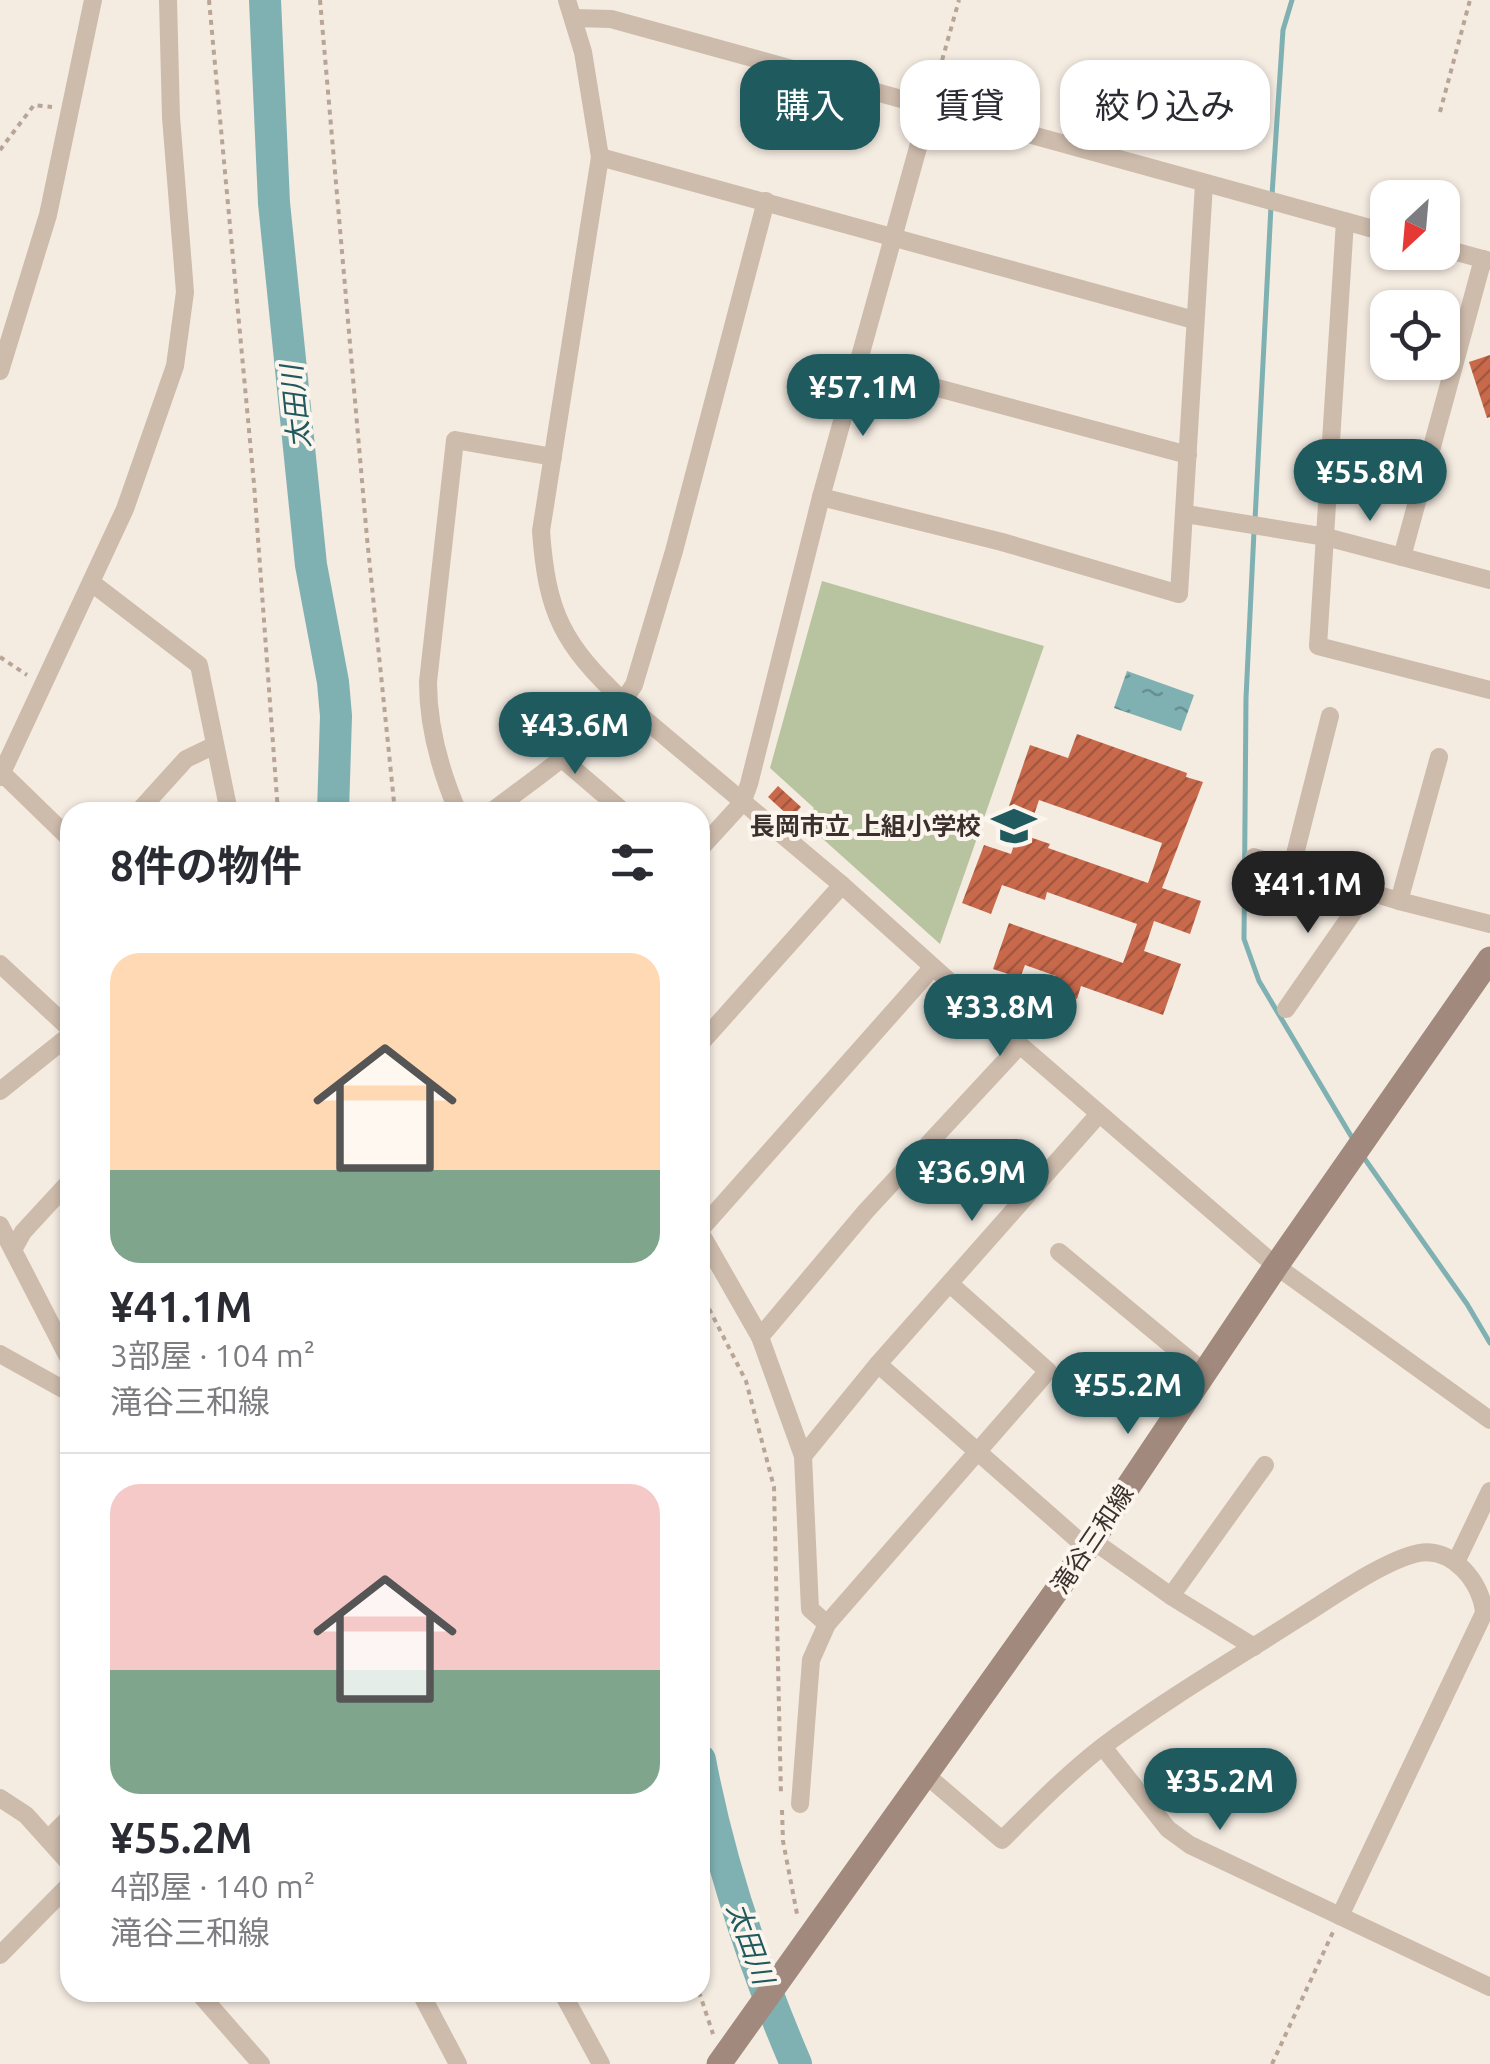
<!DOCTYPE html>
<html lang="ja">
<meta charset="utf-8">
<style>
:root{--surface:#fff;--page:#f7f7f7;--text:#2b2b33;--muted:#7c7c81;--line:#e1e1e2;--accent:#1f5a5e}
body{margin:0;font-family:Ubuntu,"Noto Sans JP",sans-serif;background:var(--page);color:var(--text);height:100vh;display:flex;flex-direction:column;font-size:38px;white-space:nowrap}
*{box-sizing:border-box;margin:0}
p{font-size:32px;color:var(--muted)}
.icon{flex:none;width:55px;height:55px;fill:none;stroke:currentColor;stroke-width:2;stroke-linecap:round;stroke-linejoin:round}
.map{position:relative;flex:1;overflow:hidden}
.side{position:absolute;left:60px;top:802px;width:650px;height:1200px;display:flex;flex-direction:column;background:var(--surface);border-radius:30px;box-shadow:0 2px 8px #0004}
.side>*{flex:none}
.banner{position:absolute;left:740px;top:60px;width:600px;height:90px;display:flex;gap:20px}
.needle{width:65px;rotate:206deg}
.tools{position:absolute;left:1370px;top:180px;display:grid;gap:20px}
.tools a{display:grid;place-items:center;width:90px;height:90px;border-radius:20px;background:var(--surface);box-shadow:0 2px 8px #0004;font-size:50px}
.price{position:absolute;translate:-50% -85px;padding:0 22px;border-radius:35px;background:var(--accent);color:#fff;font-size:32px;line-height:65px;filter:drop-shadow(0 2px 5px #0008)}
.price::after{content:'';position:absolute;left:50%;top:60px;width:30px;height:22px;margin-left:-15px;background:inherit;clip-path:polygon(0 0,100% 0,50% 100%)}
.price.selected{background:#222;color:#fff}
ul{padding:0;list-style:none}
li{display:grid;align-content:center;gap:20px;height:530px;padding:0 50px}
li+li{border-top:2px solid var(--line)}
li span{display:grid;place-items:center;height:310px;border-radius:30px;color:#555}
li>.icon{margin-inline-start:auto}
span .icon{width:180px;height:180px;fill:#fffc;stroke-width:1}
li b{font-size:42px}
h2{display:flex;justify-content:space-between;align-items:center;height:120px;padding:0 50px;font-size:42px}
.pill{padding:0 35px;border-radius:30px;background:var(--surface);box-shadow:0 2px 8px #0004;font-size:35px;line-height:90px}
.pill.selected{background:var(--accent);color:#fff}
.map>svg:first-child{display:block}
</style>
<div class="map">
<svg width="1490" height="2064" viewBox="0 0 1490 2064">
<defs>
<pattern id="water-ripples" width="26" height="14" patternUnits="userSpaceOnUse" patternTransform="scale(2.5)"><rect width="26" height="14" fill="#7fb0b2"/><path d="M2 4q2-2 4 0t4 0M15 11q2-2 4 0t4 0" fill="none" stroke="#699091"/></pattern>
<pattern id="building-hatch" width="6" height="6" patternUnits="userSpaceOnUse" patternTransform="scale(2.5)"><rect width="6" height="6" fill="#c8694b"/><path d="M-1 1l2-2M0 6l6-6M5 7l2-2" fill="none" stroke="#a4573f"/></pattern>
</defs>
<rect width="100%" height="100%" fill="#f4ebe1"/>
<polygon fill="#b8c4a0" points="822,581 1044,646 940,944 804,822 814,808 770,768"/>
<polygon fill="url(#water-ripples)" points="1127,671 1194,695 1181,731 1114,708"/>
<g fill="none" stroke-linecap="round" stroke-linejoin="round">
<g stroke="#7fb0b2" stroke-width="5">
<polyline points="1272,195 1283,30 1292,0"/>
<polyline points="1255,520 1271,206"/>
<polyline points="1254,531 1246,698 1244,939 1259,981 1354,1141"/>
<polyline points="1362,1155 1467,1304 1490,1343"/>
</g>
<g stroke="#7fb0b2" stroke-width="32">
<polyline points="265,0 274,203 311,565 333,682 336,716 333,812"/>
<path d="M700,1760C720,1866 754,1966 796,2064"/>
</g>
</g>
<g fill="url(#building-hatch)">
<polygon points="1490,355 1490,417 1487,418 1469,362"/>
<polygon points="1077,734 1187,773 1186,777 1203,782 1162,888 1201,901 1190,934 1154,921 1144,951 1181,964 1163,1015 1081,986 1077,999 1051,990 1056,976 1025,965 1020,978 993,969 1009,923 1123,963 1137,924 1047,892 1045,900 1002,885 991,914 962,903 984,845 1011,854 1018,833 1050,844 1048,848 1148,883 1162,843 1039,800 1033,818 1008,809 1030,745 1068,758"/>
<polygon points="778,786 801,807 791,818 768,797"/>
</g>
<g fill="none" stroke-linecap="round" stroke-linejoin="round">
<g stroke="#b9a596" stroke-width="4" stroke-dasharray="5 5" stroke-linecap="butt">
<polyline points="209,0 254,484 278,812"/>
<polyline points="320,0 367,538 395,812"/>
<polyline points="934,89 959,0"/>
<polyline points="1440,112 1470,0"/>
<polyline points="0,150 34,105 52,107"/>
<polyline points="0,657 27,675"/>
<polyline points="700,1291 746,1381 774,1487 781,1796"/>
<polyline points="782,1810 783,1841 797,1914"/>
<polyline points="699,1992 713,2034"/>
<polyline points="1272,2064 1333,1932"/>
</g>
<g stroke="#cdbbac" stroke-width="18">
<path d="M567,0L583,52L600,157L541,531C547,614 563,644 623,701L842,885L1020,1045L1276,1266L1490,1420"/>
<polyline points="573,18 611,19 1388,233"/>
<polyline points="600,157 1194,320"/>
<polyline points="1345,221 1318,646 1490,690"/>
<polyline points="1442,248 1490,261"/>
<polyline points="859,367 1188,455"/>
<polyline points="0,371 48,215 93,0"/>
<polyline points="821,497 1002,542 1179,594 1204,184"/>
<polyline points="1186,514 1326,537 1490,580"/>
<polyline points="1402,557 1483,259"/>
<polyline points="92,583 199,665 229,812"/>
<polyline points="561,758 624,812"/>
<polyline points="2,773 70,839"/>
<polyline points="0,777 125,509 175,366 185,292 171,117 168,0"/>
<polyline points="138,812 186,759 213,746"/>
<path d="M458,812C440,770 428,728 428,682L455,440L553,457"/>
<path d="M491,812C538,776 601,735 634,685L674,551L766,201"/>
<polyline points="700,849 742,803 749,784 821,497 929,108"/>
<polyline points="1254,857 1399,901 1490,924"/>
<polyline points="1291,870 1330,716"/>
<polyline points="1399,901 1439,757"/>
<polyline points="0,964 70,1029"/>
<polyline points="1286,1009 1368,891"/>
<polyline points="700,1044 842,885"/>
<polyline points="0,1091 70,1035"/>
<polyline points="0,1225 70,1361"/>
<polyline points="700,1230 933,967"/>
<polyline points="700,1232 760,1337 803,1456 878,1364 1099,1114"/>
<polyline points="13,1250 23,1232 70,1181"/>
<polyline points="1059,1252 1205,1373"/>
<polyline points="760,1337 866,1211 1020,1045"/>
<polyline points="0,1354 70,1393"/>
<polyline points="878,1364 1087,1548"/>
<polyline points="803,1456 810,1609 827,1624 1048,1371 950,1284"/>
<polyline points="1092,1540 1171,1596 1254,1647"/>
<polyline points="1456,1562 1490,1491"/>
<polyline points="1171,1596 1265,1465"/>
<polyline points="1103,1747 1168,1829 1190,1845 1490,1987"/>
<path d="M926,1775L1002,1840C1034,1808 1066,1775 1102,1747C1165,1700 1233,1660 1299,1618C1330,1599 1384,1560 1419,1553C1453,1547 1482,1583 1484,1613L1340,1916"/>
<polyline points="0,1798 26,1815 70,1864"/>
<polyline points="800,1804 811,1660 827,1624"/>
<polyline points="48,1839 70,1817"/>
<polyline points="0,1955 70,1884"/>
<polyline points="198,1992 261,2064"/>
<polyline points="420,1992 458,2064"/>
<polyline points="562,1992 601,2064"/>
</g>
<polyline stroke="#a18a7d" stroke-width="25" points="719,2064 1087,1548 1276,1266 1490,959"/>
</g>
<defs>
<g id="school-bare" transform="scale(3.45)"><path d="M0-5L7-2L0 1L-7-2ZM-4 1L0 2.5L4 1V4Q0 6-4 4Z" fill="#1f5a5e" stroke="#fbf5ee" stroke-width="2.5" paint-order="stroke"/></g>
</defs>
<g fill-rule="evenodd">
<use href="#school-bare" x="1014" y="826"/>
</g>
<g text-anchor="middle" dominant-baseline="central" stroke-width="8" stroke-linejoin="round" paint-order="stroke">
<g font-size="25" font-weight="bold" fill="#3b302b" stroke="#fbf5ee" text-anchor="end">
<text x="981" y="826">長岡市立 上組小学校</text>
</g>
<g font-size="25" fill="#3b302b" stroke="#fbf5ee">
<text transform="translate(1092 1539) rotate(-56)">滝谷三和線</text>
</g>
<g font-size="28" font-style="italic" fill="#1f5a5e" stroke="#fbf5ee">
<text transform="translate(295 407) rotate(-96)">太田川</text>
<text transform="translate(751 1943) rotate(70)">太田川</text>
</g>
</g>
</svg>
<div class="tools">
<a><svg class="needle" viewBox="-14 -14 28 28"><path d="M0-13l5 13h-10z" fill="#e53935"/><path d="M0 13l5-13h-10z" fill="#7c7c81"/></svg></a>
<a><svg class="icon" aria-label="locate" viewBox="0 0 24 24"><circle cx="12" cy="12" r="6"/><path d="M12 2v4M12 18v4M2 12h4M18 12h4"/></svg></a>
</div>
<b class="price" style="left:863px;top:439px">¥57.1M</b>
<b class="price" style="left:1370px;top:524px">¥55.8M</b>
<b class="price" style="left:575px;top:777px">¥43.6M</b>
<b class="price selected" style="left:1308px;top:936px">¥41.1M</b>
<b class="price" style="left:1000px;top:1059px">¥33.8M</b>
<b class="price" style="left:972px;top:1224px">¥36.9M</b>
<b class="price" style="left:1128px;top:1437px">¥55.2M</b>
<b class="price" style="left:1220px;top:1833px">¥35.2M</b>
<div class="banner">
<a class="pill selected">購入</a>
<a class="pill">賃貸</a>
<a class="pill">絞り込み</a>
</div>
<section class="side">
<h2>8件の物件<svg class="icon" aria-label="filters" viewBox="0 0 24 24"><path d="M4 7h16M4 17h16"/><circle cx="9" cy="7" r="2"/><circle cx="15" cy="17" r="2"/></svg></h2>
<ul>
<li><span style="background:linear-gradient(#ffd9b3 70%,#7fa58c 0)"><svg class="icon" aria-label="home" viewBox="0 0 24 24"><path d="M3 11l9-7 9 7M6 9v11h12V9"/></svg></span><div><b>¥41.1M</b><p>3部屋 · 104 m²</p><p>滝谷三和線</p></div></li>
<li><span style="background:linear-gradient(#f6c9c9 60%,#7fa58c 0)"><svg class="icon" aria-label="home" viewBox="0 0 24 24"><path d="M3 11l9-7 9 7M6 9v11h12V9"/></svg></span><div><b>¥55.2M</b><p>4部屋 · 140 m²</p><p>滝谷三和線</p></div></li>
</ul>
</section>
</div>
